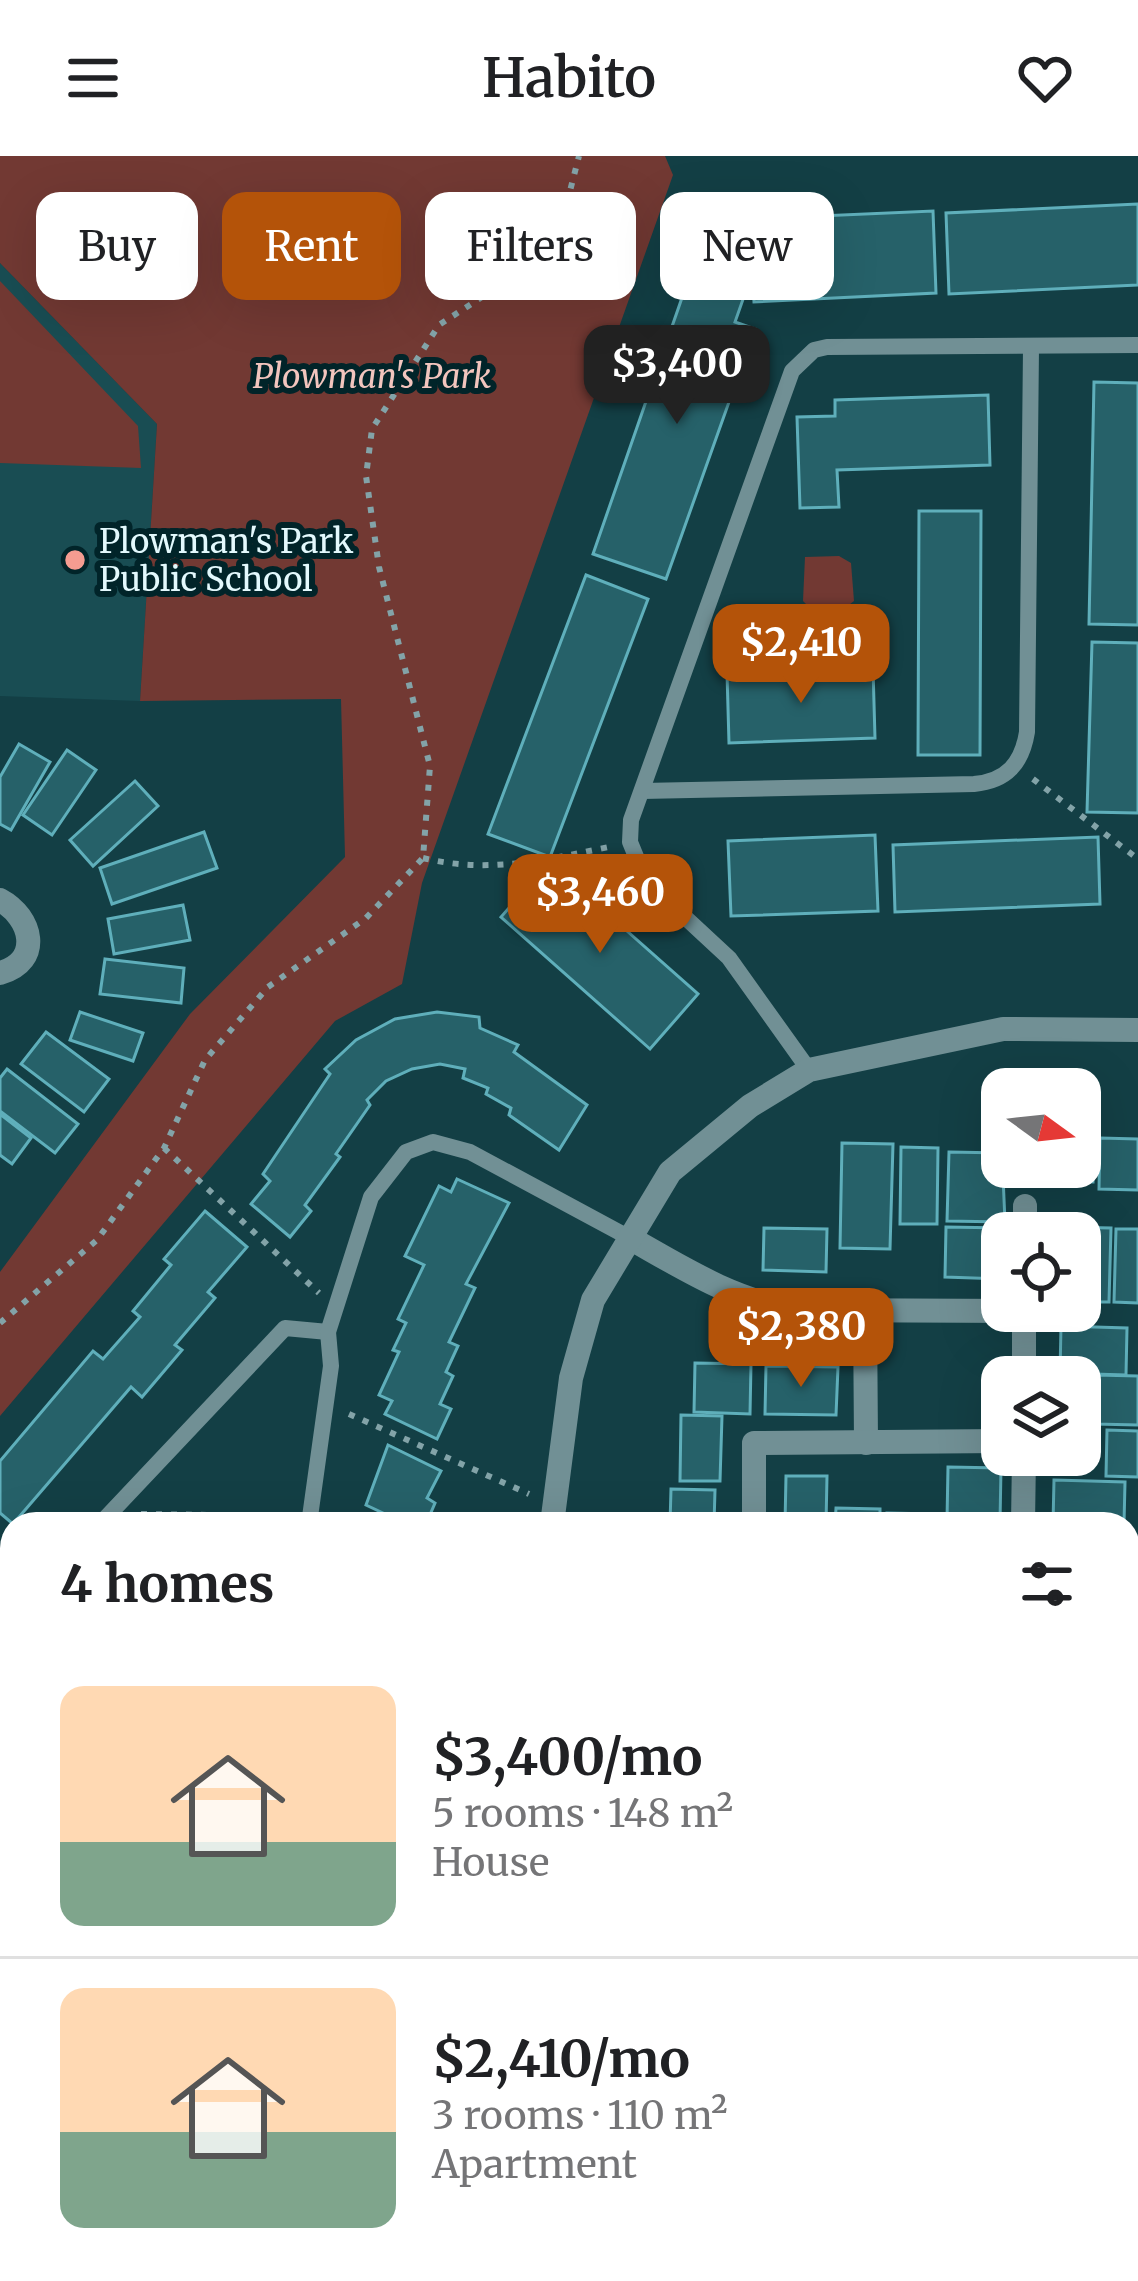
<!DOCTYPE html>
<meta charset="utf-8">
<style>
:root{--surface:#fff;--page:#f6f6f6;--text:#202124;--muted:#757577;--line:#e0e0e0;--accent:#b45309}
body{margin:0;font-family:Merriweather,serif;background:var(--page);color:var(--text);height:100vh;display:flex;flex-direction:column;font-size:45px;white-space:nowrap}
*{box-sizing:border-box;margin:0}
p{font-size:39px;color:var(--muted)}
.icon{flex:none;width:66px;height:66px;fill:none;stroke:currentColor;stroke-width:2;stroke-linecap:round;stroke-linejoin:round}
.map{position:relative;flex:1;overflow:hidden}
.sheet{position:absolute;left:0px;top:1356px;width:1140px;height:771px;display:flex;flex-direction:column;background:var(--surface);border-radius:36px 36px 0 0;box-shadow:0 12px 48px #0002}
.sheet>*{flex:none}
.banner{position:absolute;left:36px;top:36px;width:1068px;height:108px;display:flex;gap:24px}
.needle{width:78px;rotate:105deg}
.buttons{position:absolute;left:981px;top:912px;display:grid;gap:24px}
.buttons a{display:grid;place-items:center;width:120px;height:120px;border-radius:24px;background:var(--surface);box-shadow:0 12px 48px #0002;font-size:60px}
.price{position:absolute;translate:-50% -102px;padding:0 27px;border-radius:24px;background:var(--accent);color:#fff;font-size:39px;line-height:78px;filter:drop-shadow(0 3px 6px #0008)}
.price::after{content:'';position:absolute;left:50%;top:72px;width:36px;height:27px;margin-left:-18px;background:inherit;clip-path:polygon(0 0,100% 0,50% 100%)}
.price.active{background:#222;color:#fff}
ul{padding:0;list-style:none}
li{display:flex;align-items:center;gap:36px;height:300px;padding:0 60px}
li+li{border-top:3px solid var(--line)}
li span{display:grid;place-items:center;flex:none;width:336px;height:240px;border-radius:24px;color:#555}
li>.icon{margin-inline-start:auto}
span .icon{width:144px;height:144px;fill:#fffc;stroke-width:1}
li b{font-size:51px}
h2{display:flex;justify-content:space-between;align-items:center;height:144px;padding:0 60px;font-size:51px}
.chip{padding:0 42px;border-radius:24px;background:var(--surface);box-shadow:0 12px 48px #0002;font-size:42px;line-height:108px}
.chip.active{background:var(--accent);color:#fff}
header{display:flex;justify-content:space-between;align-items:center;height:156px;padding:0 60px;background:var(--surface);font-size:54px;font-weight:600}
.map>svg:first-child{display:block}
</style>
<header><svg class="icon" aria-label="menu" viewBox="0 0 24 24"><path d="M4 6h16M4 12h16M4 18h16"/></svg>Habito<svg class="icon" aria-label="heart" viewBox="0 0 24 24"><path d="M12 20l-8-8c-3-5 5-10 8-4 3-6 11-1 8 4z"/></svg></header>
<div class="map">
<svg width="1138" height="2125" viewBox="0 0 1138 2125">
<rect width="100%" height="100%" fill="#133f45"/>
<polygon fill="#194d53" points="0,107 157,268 140,545 0,540"/>
<g fill="#723933">
<polygon points="0,0 665,0 673,19 422,727 402,828 335,865 0,1260 0,1116 190,858 345,701 341,543 140,545 157,268 0,107"/>
<polygon points="0,125 138,270 141,312 0,307"/>
<polygon points="839,400 851,407 854,445 841,455 813,455 803,445 805,401"/>
<polygon points="0,1584 12,1588 12,1668 0,1663"/>
</g>
<g fill="#266169" stroke="#5fafbb" stroke-width="3">
<polygon points="1138,48 1138,129 949,138 946,57"/>
<polygon points="933,55 936,137 754,146 750,63"/>
<polygon points="692,113 747,132 735,166 755,173 666,423 593,398"/>
<polygon points="1094,226 1138,227 1138,469 1089,468"/>
<polygon points="988,239 990,309 837,314 839,351 800,352 797,261 835,260 835,244"/>
<polygon points="919,355 981,355 980,599 918,599"/>
<polygon points="586,419 648,443 550,701 488,678"/>
<polygon points="1092,486 1138,487 1138,657 1087,656"/>
<polygon points="873,512 875,582 729,587 727,517"/>
<polygon points="19,588 50,606 11,674 0,668 0,621"/>
<polygon points="67,594 96,614 52,679 23,659"/>
<polygon points="135,625 158,650 93,710 70,684"/>
<polygon points="204,676 217,712 112,748 100,712"/>
<polygon points="875,679 878,755 731,760 728,685"/>
<polygon points="1098,681 1100,748 895,756 893,689"/>
<polygon points="549,706 698,838 650,893 501,761"/>
<polygon points="183,749 190,784 114,798 108,763"/>
<polygon points="105,803 184,812 181,847 100,838"/>
<polygon points="80,856 143,877 133,905 70,884"/>
<polygon points="437,856 479,861 480,872 518,889 514,896 587,949 559,994 509,959 511,952 486,938 488,932 463,922 465,913 440,908 412,913 386,925 367,944 370,949 336,998 340,1001 305,1049 311,1055 290,1081 251,1048 270,1025 263,1018 330,918 325,913 356,884 395,863"/>
<polygon points="46,876 109,923 84,956 21,908"/>
<polygon points="7,913 78,968 55,997 0,955 0,922"/>
<polygon points="0,958 31,982 12,1008 0,999"/>
<polygon points="1080,981 1094,981 1093,1026 1027,1024 1027,1011 1080,1011"/>
<polygon points="1100,982 1138,983 1138,1034 1099,1033"/>
<polygon points="842,987 893,988 890,1093 840,1092"/>
<polygon points="901,991 938,992 937,1068 900,1068"/>
<polygon points="949,996 1002,997 1005,1066 947,1065"/>
<polygon points="457,1023 509,1047 466,1128 475,1132 449,1186 458,1190 446,1216 453,1220 440,1248 451,1253 437,1283 385,1258 392,1245 379,1239 399,1196 393,1194 406,1167 398,1163 424,1109 405,1100 439,1030 451,1036"/>
<polygon points="205,1055 247,1091 208,1136 215,1142 175,1189 182,1194 142,1241 131,1231 13,1368 0,1357 0,1305 93,1195 103,1203 140,1161 133,1155 171,1109 164,1103"/>
<polygon points="946,1071 1004,1072 1002,1123 945,1121"/>
<polygon points="1061,1071 1111,1072 1109,1146 1080,1146 1080,1077 1061,1077"/>
<polygon points="764,1072 827,1073 826,1116 763,1114"/>
<polygon points="1116,1073 1138,1073 1138,1147 1114,1146"/>
<polygon points="1061,1170 1127,1172 1126,1219 1060,1217"/>
<polygon points="695,1207 751,1208 750,1258 694,1256"/>
<polygon points="766,1210 838,1211 836,1259 765,1258"/>
<polygon points="1096,1219 1138,1220 1138,1269 1095,1268"/>
<polygon points="681,1259 722,1260 720,1325 680,1325"/>
<polygon points="1107,1274 1138,1275 1138,1321 1106,1320"/>
<polygon points="388,1289 441,1315 427,1342 435,1347 426,1368 381,1368 385,1358 366,1349"/>
<polygon points="948,1311 1001,1312 1000,1366 947,1364"/>
<polygon points="786,1320 827,1320 826,1368 785,1368"/>
<polygon points="1054,1324 1125,1326 1124,1368 1053,1368"/>
<polygon points="671,1333 715,1334 714,1368 670,1368"/>
<polygon points="836,1352 880,1353 880,1368 835,1368"/>
<polygon points="887,1357 934,1358 934,1368 887,1368"/>
<polygon points="1128,1443 1138,1443 1138,1512 1128,1511"/>
<polygon points="12,1455 12,1507 0,1498 0,1469"/>
<polygon points="0,1697 2,1705 12,1709 12,1784 0,1779"/>
<polygon points="1134,1745 1138,1804 1128,1807 1128,1747"/>
<polygon points="0,1966 2,1996 10,1996 12,2062 0,2063"/>
<polygon points="148,2115 204,2115 205,2125 148,2125"/>
<polygon points="559,2115 569,2115 591,2125 554,2125"/>
<polygon points="778,2115 855,2115 853,2125 776,2125"/>
<polygon points="1030,2115 1106,2115 1105,2125 1030,2125"/>
</g>
<g fill="none" stroke-linecap="round" stroke-linejoin="round">
<g stroke="#83a3a8" stroke-width="6" stroke-dasharray="6 9" stroke-linecap="butt">
<polyline points="1033,623 1138,703"/>
<path d="M423,702C488,718 544,704 609,691"/>
<polyline points="164,992 319,1137"/>
<polyline points="0,1167 97,1084 164,992 205,904 268,831 366,762 423,702 430,610 379,411 366,320 372,273 439,169 508,124 561,70 579,0"/>
<polyline points="349,1258 529,1338"/>
<polyline points="141,1358 290,1360"/>
<polyline points="0,1412 12,1411"/>
<polyline points="0,1609 12,1617"/>
</g>
<g stroke="#719095" stroke-width="16">
<path d="M642,635L974,628C1007,625 1022,607 1027,576L1031,192"/>
<polyline points="809,914 729,802 646,725 630,686 631,664 792,215 814,194 827,191 1138,189"/>
<polyline points="100,1368 285,1172 328,1176"/>
<polyline points="309,1368 331,1210 328,1176 371,1041 406,996 433,986 470,996 628,1081"/>
<polyline points="0,1837 12,1843"/>
<polyline points="95,2115 98,2125"/>
</g>
<g stroke="#719095" stroke-width="24">
<path d="M0,744C32,761 43,805 0,817"/>
<polyline points="1025,1077 1025,1050"/>
<path d="M628,1081C683,1112 732,1144 795,1154L1024,1155"/>
<polyline points="865,1155 866,1287"/>
<polyline points="1024,1221 1024,1155"/>
<polyline points="754,1368 754,1287 1002,1285"/>
<polyline points="1023,1368 1024,1299"/>
<polyline points="936,2125 937,2115"/>
</g>
<g stroke="#719095" stroke-width="24">
<polyline points="552,1368 571,1222 593,1144 670,1016 750,950 809,914 1003,873 1138,874"/>
<polyline points="427,2125 432,2115"/>
</g>
</g>
<circle fill="#f59c91" stroke="#012429" stroke-width="4.5" cx="75" cy="404" r="12"/>
<g text-anchor="middle" dominant-baseline="central" stroke-width="12" stroke-linejoin="round" paint-order="stroke">
<g font-size="33" font-style="italic" fill="#f2c5be" stroke="#012429">
<text x="372" y="220">Plowman's Park</text>
</g>
<g font-size="33" fill="#e3f9fd" stroke="#012429" text-anchor="start">
<text x="99" y="385">Plowman's Park<tspan x="99" dy="38">Public School</tspan></text>
</g>
</g>
</svg>
<div class="buttons">
<a><svg class="needle" viewBox="-14 -14 28 28"><path d="M0-13l5 13h-10z" fill="#e53935"/><path d="M0 13l5-13h-10z" fill="#757577"/></svg></a>
<a><svg class="icon" aria-label="locate" viewBox="0 0 24 24"><circle cx="12" cy="12" r="6"/><path d="M12 2v4M12 18v4M2 12h4M18 12h4"/></svg></a>
<a><svg class="icon" aria-label="layers" viewBox="0 0 24 24"><path d="M12 4l9 5-9 5-9-5zM3 14l9 5 9-5"/></svg></a>
</div>
<b class="price active" style="left:677px;top:271px">$3,400</b>
<b class="price" style="left:801px;top:550px">$2,410</b>
<b class="price" style="left:600px;top:800px">$3,460</b>
<b class="price" style="left:801px;top:1234px">$2,380</b>
<div class="banner">
<a class="chip">Buy</a>
<a class="chip active">Rent</a>
<a class="chip">Filters</a>
<a class="chip">New</a>
</div>
<section class="sheet">
<h2>4 homes<svg class="icon" aria-label="filters" viewBox="0 0 24 24"><path d="M4 7h16M4 17h16"/><circle cx="9" cy="7" r="2"/><circle cx="15" cy="17" r="2"/></svg></h2>
<ul>
<li><span style="background:linear-gradient(#ffd9b3 65%,#7fa58c 0)"><svg class="icon" aria-label="home" viewBox="0 0 24 24"><path d="M3 11l9-7 9 7M6 9v11h12V9"/></svg></span><div><b>$3,400/mo</b><p>5 rooms · 148 m²</p><p>House</p></div></li>
<li><span style="background:linear-gradient(#ffd9b3 60%,#7fa58c 0)"><svg class="icon" aria-label="home" viewBox="0 0 24 24"><path d="M3 11l9-7 9 7M6 9v11h12V9"/></svg></span><div><b>$2,410/mo</b><p>3 rooms · 110 m²</p><p>Apartment</p></div></li>
</ul>
</section>
</div>
